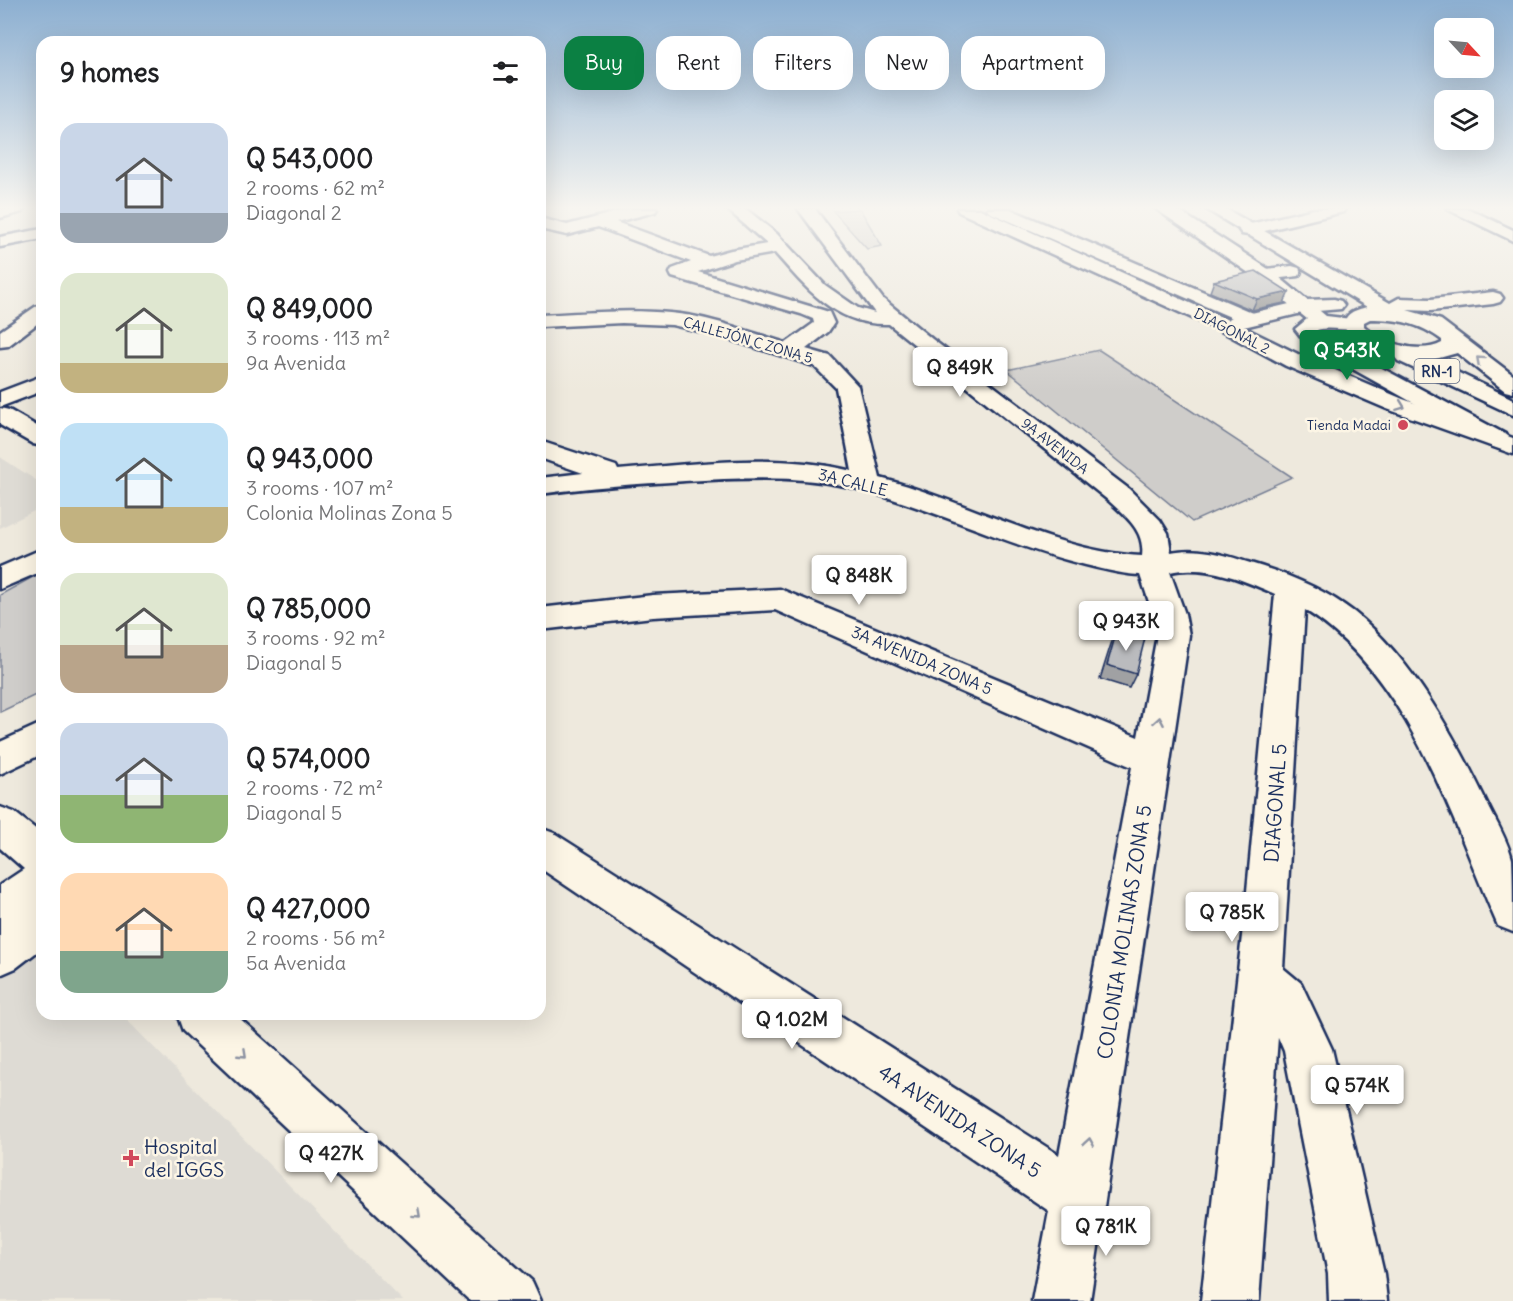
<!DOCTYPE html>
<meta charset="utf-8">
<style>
:root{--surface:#fff;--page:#f6f6f6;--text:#202124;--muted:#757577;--accent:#0b8043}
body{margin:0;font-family:Delius,sans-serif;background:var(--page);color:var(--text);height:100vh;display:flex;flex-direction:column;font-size:22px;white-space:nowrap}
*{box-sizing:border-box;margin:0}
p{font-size:20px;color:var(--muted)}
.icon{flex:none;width:33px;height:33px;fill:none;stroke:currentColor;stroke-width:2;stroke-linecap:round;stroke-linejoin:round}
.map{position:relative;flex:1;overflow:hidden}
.sheet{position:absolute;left:36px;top:36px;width:510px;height:984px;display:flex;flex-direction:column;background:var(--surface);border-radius:18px;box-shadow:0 6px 24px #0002}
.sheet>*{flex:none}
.top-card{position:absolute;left:564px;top:36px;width:570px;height:54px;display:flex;gap:12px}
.needle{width:39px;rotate:116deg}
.tools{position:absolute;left:1434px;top:18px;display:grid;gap:12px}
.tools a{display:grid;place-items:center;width:60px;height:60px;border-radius:12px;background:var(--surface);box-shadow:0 6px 24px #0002;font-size:30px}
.price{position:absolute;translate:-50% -51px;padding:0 14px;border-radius:6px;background:#fff;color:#222;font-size:20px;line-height:39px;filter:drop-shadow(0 2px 3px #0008)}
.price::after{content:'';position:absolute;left:50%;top:36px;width:18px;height:14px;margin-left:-9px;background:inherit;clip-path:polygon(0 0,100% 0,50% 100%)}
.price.selected{background:var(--accent);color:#fff}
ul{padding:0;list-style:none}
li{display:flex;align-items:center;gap:18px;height:150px;padding:0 24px}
li span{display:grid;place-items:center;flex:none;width:168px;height:120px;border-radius:18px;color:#555}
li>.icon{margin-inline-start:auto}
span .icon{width:72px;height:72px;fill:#fffc;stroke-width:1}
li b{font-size:26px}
h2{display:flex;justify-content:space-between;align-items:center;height:72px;padding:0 24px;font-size:26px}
.pill{padding:0 21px;border-radius:18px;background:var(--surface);box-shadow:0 6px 24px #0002;font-size:21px;line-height:54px}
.pill.selected{background:var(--accent);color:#fff}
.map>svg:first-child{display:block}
</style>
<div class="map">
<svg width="1513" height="1301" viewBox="0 0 1513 1301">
<rect width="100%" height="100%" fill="#eee9dd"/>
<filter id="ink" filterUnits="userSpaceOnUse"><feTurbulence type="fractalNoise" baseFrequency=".0167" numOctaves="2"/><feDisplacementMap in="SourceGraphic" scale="12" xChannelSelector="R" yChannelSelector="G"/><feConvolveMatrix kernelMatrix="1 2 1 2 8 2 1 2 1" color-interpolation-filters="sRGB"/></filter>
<g filter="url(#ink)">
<g fill="#dedbd4">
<polygon points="0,457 42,484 42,507 0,528"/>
<polygon points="42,941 42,1014 121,1014 403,1301 0,1301 0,973"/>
</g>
<g fill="#cfcdca" stroke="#757e94" stroke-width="1.5">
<polygon points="860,209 882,246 867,249 833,211"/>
<polygon points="1099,350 1292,477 1192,522 1007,370"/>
<polygon points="42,572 42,692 0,712 0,595"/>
</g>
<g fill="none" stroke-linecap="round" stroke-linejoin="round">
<g stroke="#1b2f5e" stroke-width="5">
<g id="street">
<polygon points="0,209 24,209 22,212 0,218"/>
<path d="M628,209H657L655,212L616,222L709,256L731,250L767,244L727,209H746L777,234L825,285L858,308L875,313L798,209H815L883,299L932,339L1129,489L1160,520L1168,533L1171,552C1197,547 1223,554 1247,562C1285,573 1323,588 1354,612C1413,659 1458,742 1490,809C1498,825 1508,842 1512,859C1513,876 1513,913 1513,932L1498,926C1451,820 1410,675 1305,610L1283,968L1301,983L1332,1049L1384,1274L1387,1301H1329L1328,1274L1284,1051L1278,1037L1259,1301H1201L1247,891L1275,594C1243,580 1206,564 1170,572L1185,614L1189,635L1090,1301H1032L1049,1211L540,868V828L554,833L1059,1155L1132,767L775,610L653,617L540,630V608L653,595L780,589L1138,737L1157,635L1153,614L1140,575C1119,574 1098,568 1078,563C1005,544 938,511 866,491C806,474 747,478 685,481C637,484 588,487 540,494V478L583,473L540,458V441L616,466L618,470C695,464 777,452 852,471L836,388L814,366L712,334L672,325L622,323L540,327V315C583,313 627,309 670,313C709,316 749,332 786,343L814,323L813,319L801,314L672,277L670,273L672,269L691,262L598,227L567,235L540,229V218L567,225ZM775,253C807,289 836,326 889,324L1109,501C1126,517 1145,530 1142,556C1057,553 963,499 880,478L858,386L830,356L806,349L828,332L834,323L829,312L698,272L735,260Z"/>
<polygon points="987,209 1010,209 1258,315 1261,319 1258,323 1244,323 989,212"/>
<path d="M1156,209H1176L1273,272L1326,316L1360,320L1363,324L1360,328C1346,332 1331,326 1317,330L1320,335L1507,435L1511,440L1507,445L1498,448L1489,445L1306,343L1295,329L1307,319L1259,280Z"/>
<polygon points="1314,209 1345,209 1343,212 1248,235 1242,234 1239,230 1242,226"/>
<polygon points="1447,209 1469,209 1513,230 1513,241"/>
<polygon points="42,229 42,239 0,247 0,237"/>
<polygon points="42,305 42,320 8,346 0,347 0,331 35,307"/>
<polygon points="42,376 42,391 0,407 0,392"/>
<polygon points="0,408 9,410 42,429 42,446 33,444 0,425"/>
<polygon points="42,549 42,571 0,589 0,567"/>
<polygon points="42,723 42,754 0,774 0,742"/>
<polygon points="0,807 14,812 42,834 42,948 16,968 0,975 0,885 24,869 0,848"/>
<polygon points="177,1014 235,1014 532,1281 541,1301 470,1301 183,1031"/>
</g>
</g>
<g stroke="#1b2f5e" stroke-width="5">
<polygon id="secondary" points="957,209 980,209 1237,324 1302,356 1403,399 1513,438 1513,454 1387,409 1286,366 1223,332 959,212"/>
</g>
<g stroke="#1b2f5e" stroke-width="5">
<g id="primary">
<path d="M1206,209H1226L1390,303L1399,298L1431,299L1493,292L1500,294L1503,298L1500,302L1493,304L1431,311L1407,310L1441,320L1513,375V393L1505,391L1457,353L1432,360L1513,399V415L1398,361C1391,349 1359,350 1344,327C1344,313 1355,310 1367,307ZM1370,319C1398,319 1419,323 1442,340V343C1420,355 1381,343 1364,326V322Z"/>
<polygon points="1292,266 1299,268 1301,272 1299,276 1264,280 1257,278 1255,274 1257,270"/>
<path d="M1334,299L1341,301L1344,305L1341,309L1306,312L1244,327C1237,333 1232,335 1223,332L1220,328L1230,318L1306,300Z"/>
</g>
</g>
<use href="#street" fill="#fcf5e5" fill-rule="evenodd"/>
<use href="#secondary" fill="#fcf5e5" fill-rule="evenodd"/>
<use href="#primary" fill="#fcf5e5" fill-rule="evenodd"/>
</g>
<g fill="#a0a1a3" stroke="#1b2f5e" stroke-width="1.5">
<polygon points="1214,281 1284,303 1252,310 1210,292"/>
<polygon points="1117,630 1136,674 1129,688 1100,679 1111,644"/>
</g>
<polygon fill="#828385" stroke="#1b2f5e" stroke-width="1.5" points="1289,292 1284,303 1252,310 1257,299"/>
<g fill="#babbbe" stroke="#1b2f5e" stroke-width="1.5">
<polygon points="1256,271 1289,292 1257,299 1214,281"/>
<polygon points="1117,630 1145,638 1136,674 1107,665"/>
</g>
<defs><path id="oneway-chevron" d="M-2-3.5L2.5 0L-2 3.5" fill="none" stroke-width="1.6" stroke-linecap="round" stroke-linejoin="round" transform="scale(1.5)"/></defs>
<g stroke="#8c92a2">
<use href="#oneway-chevron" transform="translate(1480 360) rotate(-138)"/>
<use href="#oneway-chevron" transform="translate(1401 406) rotate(21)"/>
<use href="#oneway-chevron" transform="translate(1159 721) rotate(-80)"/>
<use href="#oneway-chevron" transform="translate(243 1054) rotate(43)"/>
<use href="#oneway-chevron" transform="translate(1089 1142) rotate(-81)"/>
<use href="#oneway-chevron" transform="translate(417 1214) rotate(42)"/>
</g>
</g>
<linearGradient id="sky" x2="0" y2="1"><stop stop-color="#8cafd1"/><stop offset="0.53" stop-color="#f7f5f0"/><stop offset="1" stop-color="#f7f5f0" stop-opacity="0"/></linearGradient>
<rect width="1513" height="392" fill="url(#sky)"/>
<g fill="#d1495b" stroke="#fcf5e5" stroke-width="2">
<circle cx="1403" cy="425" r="6"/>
<path d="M128 1149h6v6h6v6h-6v6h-6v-6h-6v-6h6z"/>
</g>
<g text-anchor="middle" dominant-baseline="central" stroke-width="5" stroke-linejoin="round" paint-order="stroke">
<g font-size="14" fill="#1b2f5e" stroke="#fcf5e5">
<text transform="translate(1232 331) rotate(27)">DIAGONAL 2</text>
<text transform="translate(748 340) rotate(16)">CALLEJÓN C ZONA 5</text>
<text transform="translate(1055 446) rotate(38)">9A AVENIDA</text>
</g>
<g font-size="14" fill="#1b2f5e" stroke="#fcf5e5" text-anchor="end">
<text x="1391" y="425">Tienda Madai</text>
</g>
<rect fill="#fcf5e5" stroke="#5e6a86" stroke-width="1.5" x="1414.5" y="359" width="45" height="24" rx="4.5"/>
<g font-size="15" font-weight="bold" fill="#1b2f5e">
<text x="1437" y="371">RN-1</text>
</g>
<g font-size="16" fill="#1b2f5e" stroke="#fcf5e5">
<text transform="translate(853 482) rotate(14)">3A CALLE</text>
<text transform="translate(922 660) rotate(23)">3A AVENIDA ZONA 5</text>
</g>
<g font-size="20" fill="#1b2f5e" stroke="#fcf5e5">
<text transform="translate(1275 803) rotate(-86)">DIAGONAL 5</text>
<text transform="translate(1124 932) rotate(-81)">COLONIA MOLINAS ZONA 5</text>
<text transform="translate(960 1121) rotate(33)">4A AVENIDA ZONA 5</text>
</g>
<g font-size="20" fill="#1b2f5e" stroke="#fcf5e5" text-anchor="start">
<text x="144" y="1146">Hospital<tspan x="144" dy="23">del IGGS</tspan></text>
</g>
</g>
</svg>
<div class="tools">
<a><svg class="needle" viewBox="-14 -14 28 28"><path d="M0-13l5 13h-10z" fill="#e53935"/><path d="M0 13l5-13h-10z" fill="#757577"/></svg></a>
<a><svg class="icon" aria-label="layers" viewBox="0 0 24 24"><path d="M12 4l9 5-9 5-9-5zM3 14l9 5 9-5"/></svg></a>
</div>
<b class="price selected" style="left:1347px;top:381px">Q 543K</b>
<b class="price" style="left:960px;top:398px">Q 849K</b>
<b class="price" style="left:859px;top:606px">Q 848K</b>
<b class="price" style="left:1126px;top:652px">Q 943K</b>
<b class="price" style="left:1232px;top:943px">Q 785K</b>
<b class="price" style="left:792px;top:1050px">Q 1.02M</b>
<b class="price" style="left:1357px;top:1116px">Q 574K</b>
<b class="price" style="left:331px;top:1184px">Q 427K</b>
<b class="price" style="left:1106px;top:1257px">Q 781K</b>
<div class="top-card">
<a class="pill selected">Buy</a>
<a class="pill">Rent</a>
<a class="pill">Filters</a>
<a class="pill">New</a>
<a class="pill">Apartment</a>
</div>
<section class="sheet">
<h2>9 homes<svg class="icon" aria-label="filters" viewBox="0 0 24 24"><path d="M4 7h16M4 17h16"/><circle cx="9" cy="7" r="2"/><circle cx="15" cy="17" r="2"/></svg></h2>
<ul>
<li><span style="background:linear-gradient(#c9d6e8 75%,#9aa5b1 0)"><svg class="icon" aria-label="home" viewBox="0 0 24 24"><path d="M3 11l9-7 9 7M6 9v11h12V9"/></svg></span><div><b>Q 543,000</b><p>2 rooms · 62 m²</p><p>Diagonal 2</p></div></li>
<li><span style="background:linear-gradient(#dfe7d0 75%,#c2b280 0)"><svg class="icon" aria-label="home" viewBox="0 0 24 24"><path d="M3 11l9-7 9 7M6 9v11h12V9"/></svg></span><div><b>Q 849,000</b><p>3 rooms · 113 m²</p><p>9a Avenida</p></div></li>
<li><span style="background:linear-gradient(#bfe0f5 70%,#c2b280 0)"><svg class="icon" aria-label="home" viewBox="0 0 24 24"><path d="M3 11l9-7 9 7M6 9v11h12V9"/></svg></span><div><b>Q 943,000</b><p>3 rooms · 107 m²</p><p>Colonia Molinas Zona 5</p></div></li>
<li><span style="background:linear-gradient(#dfe7d0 60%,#b9a48a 0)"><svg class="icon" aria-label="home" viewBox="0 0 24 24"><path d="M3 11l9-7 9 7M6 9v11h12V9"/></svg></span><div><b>Q 785,000</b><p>3 rooms · 92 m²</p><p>Diagonal 5</p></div></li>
<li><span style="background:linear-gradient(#c9d6e8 60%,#8fb573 0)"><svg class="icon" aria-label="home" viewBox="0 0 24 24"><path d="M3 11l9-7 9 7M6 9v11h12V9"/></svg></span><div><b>Q 574,000</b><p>2 rooms · 72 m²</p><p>Diagonal 5</p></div></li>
<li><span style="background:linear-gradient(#ffd9b3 65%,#7fa58c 0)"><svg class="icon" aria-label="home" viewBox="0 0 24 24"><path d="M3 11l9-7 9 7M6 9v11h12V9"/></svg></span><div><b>Q 427,000</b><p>2 rooms · 56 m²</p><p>5a Avenida</p></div></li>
</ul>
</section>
</div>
